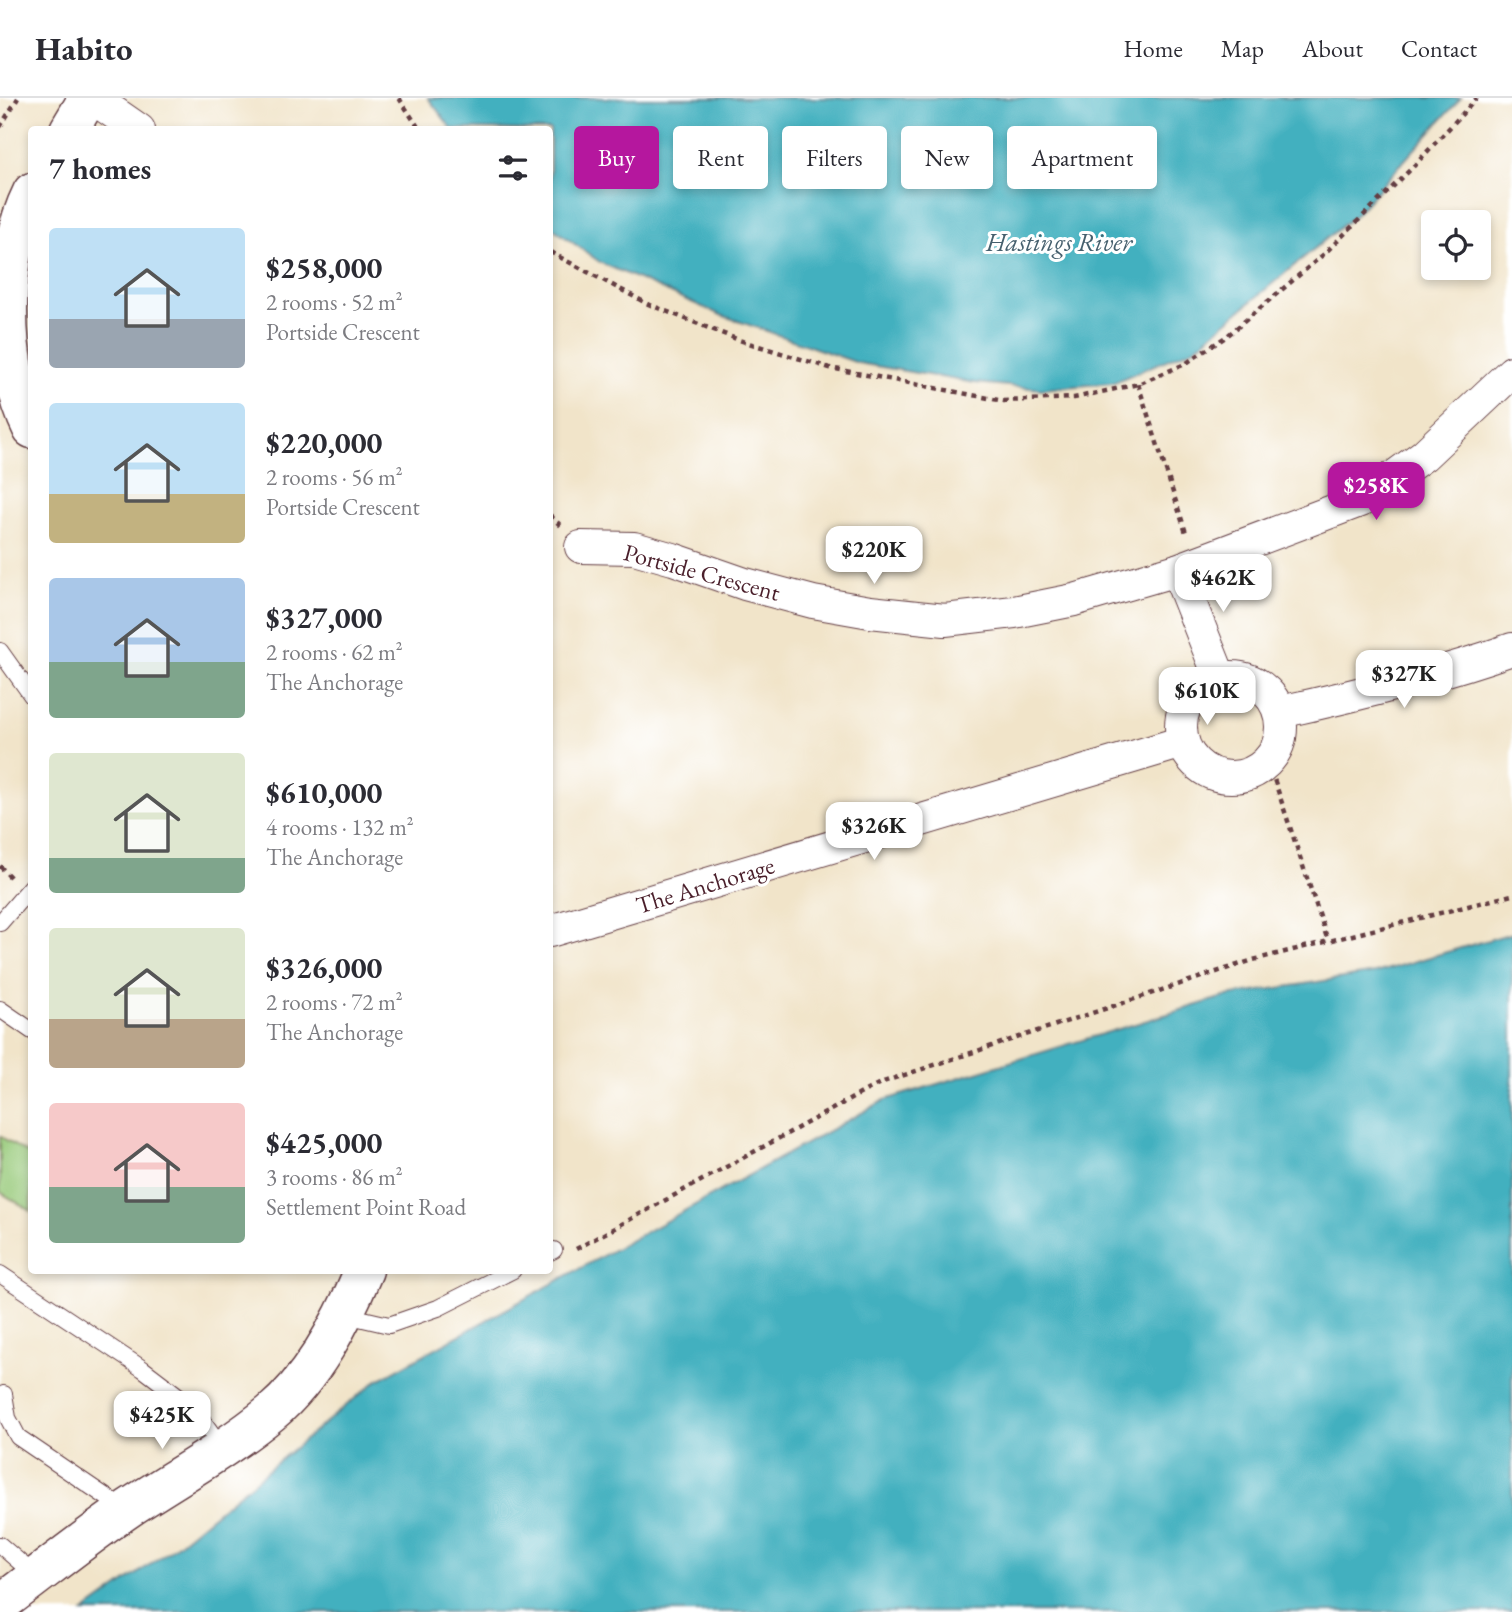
<!DOCTYPE html>
<meta charset="utf-8">
<style>
:root{--surface:#fff;--page:#f7f7f7;--text:#2b2b33;--muted:#7c7c81;--line:#e1e1e2;--accent:#b5179e}
body{margin:0;font-family:"EB Garamond",serif;background:var(--page);color:var(--text);height:100vh;display:flex;flex-direction:column;font-size:26px;white-space:nowrap}
*{box-sizing:border-box;margin:0}
p{font-size:23px;color:var(--muted)}
.icon{flex:none;width:38px;height:38px;fill:none;stroke:currentColor;stroke-width:2;stroke-linecap:round;stroke-linejoin:round}
.map{position:relative;flex:1;overflow:hidden}
.drawer{position:absolute;left:28px;top:28px;width:525px;height:1148px;display:flex;flex-direction:column;background:var(--surface);border-radius:7px;box-shadow:0 4px 10px #0003}
.drawer>*{flex:none}
.top-card{position:absolute;left:574px;top:28px;width:665px;height:63px;display:flex;gap:14px}
.fabs{position:absolute;left:1421px;top:112px;display:grid;gap:14px}
.fabs a{display:grid;place-items:center;width:70px;height:70px;border-radius:7px;background:var(--surface);box-shadow:0 4px 10px #0003;font-size:35px}
.price{position:absolute;translate:-50% -60px;padding:0 16px;border-radius:14px;background:#fff;color:#222;font-size:23px;line-height:46px;filter:drop-shadow(0 2px 4px #0008)}
.price::after{content:'';position:absolute;left:50%;top:42px;width:21px;height:16px;margin-left:-10px;background:inherit;clip-path:polygon(0 0,100% 0,50% 100%)}
.price.selected{background:var(--accent);color:#fff}
ul{padding:0;list-style:none}
li{display:flex;align-items:center;gap:21px;height:175px;padding:0 21px}
li span{display:grid;place-items:center;flex:none;width:196px;height:140px;border-radius:7px;color:#555}
li>.icon{margin-inline-start:auto}
span .icon{width:84px;height:84px;fill:#fffc;stroke-width:1}
li b{font-size:30px}
h2{display:flex;justify-content:space-between;align-items:center;height:84px;padding:0 21px;font-size:30px}
.chip{padding:0 24px;border-radius:7px;background:var(--surface);box-shadow:0 4px 10px #0003;font-size:24px;line-height:63px}
.chip.selected{background:var(--accent);color:#fff}
header{display:flex;align-items:center;gap:42px;box-sizing:border-box;height:98px;padding:0 35px;background:var(--surface);border-bottom:2px solid var(--line)}
header strong{font-size:33px}
nav{display:flex;gap:38px;margin-inline-start:auto;font-size:24px}
.map>svg:first-child{display:block}
</style>
<header>
<strong>Habito</strong>
<nav><a>Home</a><a>Map</a><a>About</a><a>Contact</a></nav>
</header>
<div class="map">
<svg width="1512" height="1514" viewBox="0 0 1512 1514">
<rect width="100%" height="100%" fill="#fff"/>
<filter id="ink" filterUnits="userSpaceOnUse"><feTurbulence type="fractalNoise" baseFrequency=".0143" numOctaves="2"/><feDisplacementMap in="SourceGraphic" scale="14" xChannelSelector="R" yChannelSelector="G"/><feConvolveMatrix kernelMatrix="1 2 1 2 8 2 1 2 1" color-interpolation-filters="sRGB"/></filter>
<filter id="wash" filterUnits="userSpaceOnUse"><feTurbulence type="fractalNoise" baseFrequency=".00686" numOctaves="4" result="noise"/><feDisplacementMap in="SourceGraphic" scale="28" xChannelSelector="R" yChannelSelector="G"/><feGaussianBlur stdDeviation="1.57" result="paint"/><feColorMatrix in="noise" values="0 0 0 0 0 0 0 0 0 0 0 0 0 0 0 0 0 1.4 0 .05"/><feComposite in="paint" operator="in"/></filter>
<g filter="url(#wash)">
<rect width="100%" height="100%" fill="#f1e4c9"/>
<polygon fill="#98ca7a" stroke="#717452" stroke-width="2" points="0,1038 31,1058 31,1113 0,1094"/>
<g fill="#42b0bf" stroke="#466875" stroke-width="2">
<polygon points="428,0 1461,0 1355,117 1195,250 1112,285 1042,291 975,285 858,265 721,217 601,165 550,128 550,32 452,31"/>
<polygon points="1512,835 1512,1514 84,1514 173,1450 376,1283 885,1002 1227,898 1375,875"/>
</g>
</g>
<g filter="url(#ink)">
<g fill="none" stroke-linecap="round" stroke-linejoin="round">
<g stroke="#633d43" stroke-width="18">
<g id="service">
<polyline points="0,553 32,598"/>
<polyline points="0,825 32,788"/>
<polyline points="0,911 32,933"/>
<polyline points="550,1154 554,1152"/>
<polyline points="0,1176 143,1271 193,1309 222,1350"/>
<polyline points="346,1217 389,1227 438,1210 513,1172"/>
<polyline points="4,1296 8,1320 18,1339 124,1411"/>
<polyline points="0,1447 37,1479"/>
</g>
</g>
<g stroke="#633d43" stroke-width="34">
<g id="minor">
<polyline points="93,0 139,32"/>
<polyline points="581,449 634,450 673,461 745,486 813,504 870,514 945,522 1014,514 1074,502 1177,472 1362,402 1424,357 1512,274"/>
<polyline points="1177,472 1220,580"/>
<circle cx="1231" cy="629" r="50"/>
<path d="M1280,614C1358,597 1436,578 1512,551"/>
<polyline points="550,833 1183,644"/>
</g>
</g>
<g stroke="#633d43" stroke-width="41">
<g id="tertiary">
<polyline points="69,32 88,0"/>
<path d="M32,94C0,158 0,267 32,331"/>
<path d="M0,1506C43,1474 85,1440 129,1410C176,1379 227,1351 271,1315C314,1279 343,1222 364,1172"/>
</g>
</g>
<g stroke="#633d43" stroke-width="4.5" stroke-dasharray="5 5" stroke-linecap="butt">
<polyline points="399,0 420,32"/>
<polyline points="0,29 18,0"/>
<polyline points="550,154 648,206 739,242 830,270 1004,303 1074,300 1138,286 1185,266 1227,238 1324,156 1412,70 1477,0"/>
<polyline points="1138,286 1187,438"/>
<polyline points="550,417 561,428"/>
<polyline points="1268,663 1328,843"/>
<polyline points="0,768 10,779"/>
<polyline points="576,1151 880,985 1253,862 1512,797"/>
</g>
<use href="#service" stroke="#fff" stroke-width="16"/>
<use href="#minor" stroke="#fff" stroke-width="32"/>
<use href="#tertiary" stroke="#fff" stroke-width="38"/>
</g>
</g>
<g text-anchor="middle" dominant-baseline="central" stroke-width="6" stroke-linejoin="round" paint-order="stroke">
<g font-size="24" fill="#4a1f2b" stroke="#fff">
<text transform="translate(702 474) rotate(15)">Portside Crescent</text>
<text transform="translate(705 787) rotate(-17)">The Anchorage</text>
</g>
<g font-size="26" font-style="italic" fill="#46606e" stroke="#fff">
<text x="1059" y="144">Hastings River</text>
</g>
</g>
</svg>
<div class="fabs">
<a><svg class="icon" aria-label="locate" viewBox="0 0 24 24"><circle cx="12" cy="12" r="6"/><path d="M12 2v4M12 18v4M2 12h4M18 12h4"/></svg></a>
</div>
<b class="price selected" style="left:1376px;top:424px">$258K</b>
<b class="price" style="left:874px;top:488px">$220K</b>
<b class="price" style="left:1223px;top:516px">$462K</b>
<b class="price" style="left:1404px;top:612px">$327K</b>
<b class="price" style="left:1207px;top:629px">$610K</b>
<b class="price" style="left:874px;top:764px">$326K</b>
<b class="price" style="left:162px;top:1353px">$425K</b>
<div class="top-card">
<a class="chip selected">Buy</a>
<a class="chip">Rent</a>
<a class="chip">Filters</a>
<a class="chip">New</a>
<a class="chip">Apartment</a>
</div>
<section class="drawer">
<h2>7 homes<svg class="icon" aria-label="filters" viewBox="0 0 24 24"><path d="M4 7h16M4 17h16"/><circle cx="9" cy="7" r="2"/><circle cx="15" cy="17" r="2"/></svg></h2>
<ul>
<li><span style="background:linear-gradient(#bfe0f5 65%,#9aa5b1 0)"><svg class="icon" aria-label="home" viewBox="0 0 24 24"><path d="M3 11l9-7 9 7M6 9v11h12V9"/></svg></span><div><b>$258,000</b><p>2 rooms · 52 m²</p><p>Portside Crescent</p></div></li>
<li><span style="background:linear-gradient(#bfe0f5 65%,#c2b280 0)"><svg class="icon" aria-label="home" viewBox="0 0 24 24"><path d="M3 11l9-7 9 7M6 9v11h12V9"/></svg></span><div><b>$220,000</b><p>2 rooms · 56 m²</p><p>Portside Crescent</p></div></li>
<li><span style="background:linear-gradient(#a9c7e8 60%,#7fa58c 0)"><svg class="icon" aria-label="home" viewBox="0 0 24 24"><path d="M3 11l9-7 9 7M6 9v11h12V9"/></svg></span><div><b>$327,000</b><p>2 rooms · 62 m²</p><p>The Anchorage</p></div></li>
<li><span style="background:linear-gradient(#dfe7d0 75%,#7fa58c 0)"><svg class="icon" aria-label="home" viewBox="0 0 24 24"><path d="M3 11l9-7 9 7M6 9v11h12V9"/></svg></span><div><b>$610,000</b><p>4 rooms · 132 m²</p><p>The Anchorage</p></div></li>
<li><span style="background:linear-gradient(#dfe7d0 65%,#b9a48a 0)"><svg class="icon" aria-label="home" viewBox="0 0 24 24"><path d="M3 11l9-7 9 7M6 9v11h12V9"/></svg></span><div><b>$326,000</b><p>2 rooms · 72 m²</p><p>The Anchorage</p></div></li>
<li><span style="background:linear-gradient(#f6c9c9 60%,#7fa58c 0)"><svg class="icon" aria-label="home" viewBox="0 0 24 24"><path d="M3 11l9-7 9 7M6 9v11h12V9"/></svg></span><div><b>$425,000</b><p>3 rooms · 86 m²</p><p>Settlement Point Road</p></div></li>
</ul>
</section>
</div>
